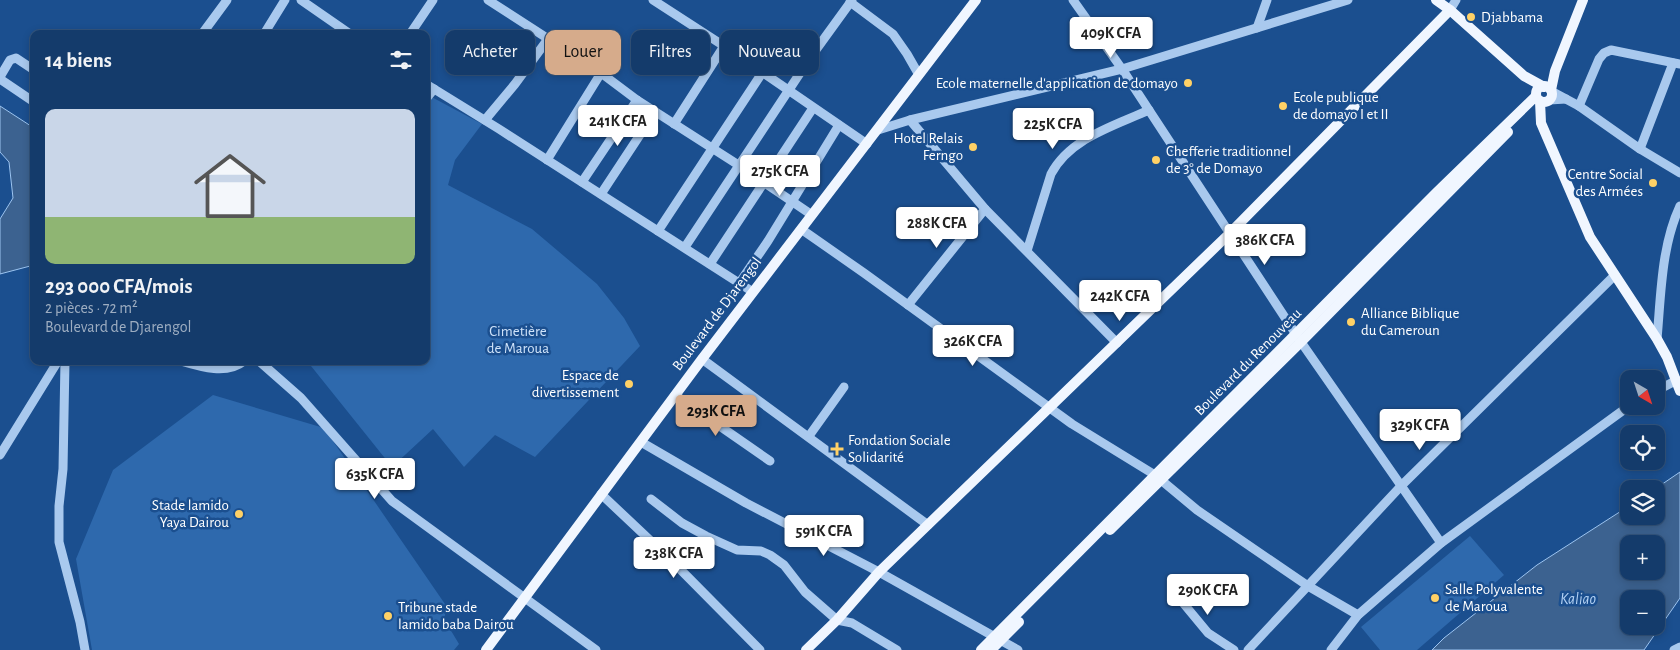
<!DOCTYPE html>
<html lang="fr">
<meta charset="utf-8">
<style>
:root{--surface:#143b6b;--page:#214673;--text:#f1f3f6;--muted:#9dadc1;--line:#33557e;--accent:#d6ab8b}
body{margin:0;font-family:"Alegreya Sans",sans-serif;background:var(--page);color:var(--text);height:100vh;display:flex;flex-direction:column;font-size:19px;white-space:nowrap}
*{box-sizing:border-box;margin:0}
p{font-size:16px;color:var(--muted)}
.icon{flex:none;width:28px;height:28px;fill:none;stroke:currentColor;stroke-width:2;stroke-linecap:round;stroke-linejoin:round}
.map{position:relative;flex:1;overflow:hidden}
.panel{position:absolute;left:30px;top:30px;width:400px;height:335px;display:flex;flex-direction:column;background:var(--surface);border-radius:10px;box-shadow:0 2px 8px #0003,0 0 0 1px var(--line)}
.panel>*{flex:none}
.banner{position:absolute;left:445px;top:30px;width:475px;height:45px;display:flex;gap:10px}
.needle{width:32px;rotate:141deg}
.tools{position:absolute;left:1620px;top:370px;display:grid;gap:10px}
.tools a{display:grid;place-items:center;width:45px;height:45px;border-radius:10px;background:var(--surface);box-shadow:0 2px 8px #0003,0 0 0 1px var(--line);font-size:25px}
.price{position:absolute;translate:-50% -42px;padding:0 11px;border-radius:5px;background:#fff;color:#222;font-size:16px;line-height:32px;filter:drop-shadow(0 1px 2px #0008)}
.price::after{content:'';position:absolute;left:50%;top:30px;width:15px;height:11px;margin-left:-8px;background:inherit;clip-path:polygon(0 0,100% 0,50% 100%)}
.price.current{background:var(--accent);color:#111}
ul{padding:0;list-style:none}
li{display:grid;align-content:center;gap:10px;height:265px;padding:0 15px}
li+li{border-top:1px solid var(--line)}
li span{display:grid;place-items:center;height:155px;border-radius:10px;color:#555}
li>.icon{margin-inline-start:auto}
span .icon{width:90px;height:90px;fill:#fffc;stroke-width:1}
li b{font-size:21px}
h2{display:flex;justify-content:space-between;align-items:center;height:60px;padding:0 15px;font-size:21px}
.chip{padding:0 18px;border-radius:10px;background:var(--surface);box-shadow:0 2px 8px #0003,0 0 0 1px var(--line);font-size:18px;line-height:45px}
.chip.current{background:var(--accent);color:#111}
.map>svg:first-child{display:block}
</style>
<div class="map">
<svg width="1680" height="650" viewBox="0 0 1680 650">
<rect width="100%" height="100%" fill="#1b4f8f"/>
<g fill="#2e69ad">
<polygon points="426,94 482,124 455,160 448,185 532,229 597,284 624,318 640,346 535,457 495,435 464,467 433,429 392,467 307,361 426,361"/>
<polygon points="213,395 324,428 447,607 444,619 459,644 454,650 92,650 76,559 113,470"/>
<polygon points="1470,536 1504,575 1417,650 1380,650 1361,627"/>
</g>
<g fill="#3c6290" stroke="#9cc4f0" fill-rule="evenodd">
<polygon points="0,106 34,128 34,265 0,274 0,219 13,198 9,162 0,152"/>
<path d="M1680,472V598L1644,650H1432L1444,638L1537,565L1629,506V516H1656V489H1655ZM1629,544H1656V571H1629ZM1629,599H1656V626H1629Z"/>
</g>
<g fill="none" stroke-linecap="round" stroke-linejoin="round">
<g stroke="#a9c9ee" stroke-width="9">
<polyline points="301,0 350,34"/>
<polyline points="488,0 601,73 637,100 740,166 812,215"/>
<polyline points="653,0 724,46 867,144"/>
<polyline points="1073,0 1122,69 1301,342 1441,543"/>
<polyline points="850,2 893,34 907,54 919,75"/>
<polyline points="1450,10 1456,0"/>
<polyline points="1257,28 1267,0"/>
<polyline points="202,34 227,0"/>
<polyline points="264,34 285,0"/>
<polyline points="410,34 433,0"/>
<polyline points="0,77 10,60 16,58 34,70"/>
<polyline points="0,79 34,102"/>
<polyline points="426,84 499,129 753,292"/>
<polyline points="1551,91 1579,106 1640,149 1680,173"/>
<polyline points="426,99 434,89"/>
<polyline points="1549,100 1566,99"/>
<polyline points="1579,106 1599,59 1604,53 1611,50 1680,64"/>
<polyline points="485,120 515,84 548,39"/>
<polyline points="910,120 985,209 1117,343"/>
<polyline points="674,124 724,46"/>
<polyline points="878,130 910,120 1122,69 1348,0"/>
<polyline points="1640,149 1673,63"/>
<polyline points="547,160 601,73"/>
<polyline points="582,182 637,100"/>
<polyline points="601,194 655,112"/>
<polyline points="801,229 864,273 1072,424 1155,475 1197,510 1308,586 1358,615"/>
<polyline points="658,231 762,73"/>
<polyline points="685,247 810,58 852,0"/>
<path d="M1027,251L1051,174C1070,138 1114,126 1149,110"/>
<polyline points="710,264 813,108"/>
<polyline points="740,282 768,241 839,125"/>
<polyline points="908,305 985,209"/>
<path d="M1657,339C1661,295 1661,247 1680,206"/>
<polyline points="702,359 928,525"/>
<polyline points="65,361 63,469 59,506 59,542 80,622 85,650"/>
<path d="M181,361C201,367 227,375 244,361"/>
<polyline points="259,361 301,398 392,501 596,650"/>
<polyline points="1656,391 1677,380"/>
<polyline points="675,395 770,461"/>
<polyline points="809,436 844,387"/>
<polyline points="641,442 746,503 879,572 1018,650"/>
<polyline points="0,455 58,361"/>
<polyline points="601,494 671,560 760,650"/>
<polyline points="651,499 682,523 706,536 737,550 761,551 770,555 784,565 805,592 837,620 852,623 897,650"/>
<polyline points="1174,592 1208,633 1234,650"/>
<polyline points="1248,650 1401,486 1615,275"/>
<polyline points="1331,650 1358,615 1441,543 1629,406"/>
<polyline points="1674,650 1680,647"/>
</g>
<g stroke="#f0f6ff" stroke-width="10">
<polyline points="1436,0 1450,10 1524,76 1544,87"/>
<circle cx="1544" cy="94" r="8"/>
<polyline points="1551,90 1555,71 1583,0"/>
<polyline points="1540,101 1541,123 1590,237 1657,339 1667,357 1680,391"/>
<polyline points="1110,530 1301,342 1508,132"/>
<polyline points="486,650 702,359 976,0"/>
<polyline points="806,650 837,620 879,572 1230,233 1450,10"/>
<polyline points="981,650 1437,192 1536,96"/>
<polyline points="991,650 1019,622"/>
</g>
</g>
<g fill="#ffd166" stroke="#1b4f8f" stroke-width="2">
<circle cx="1471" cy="17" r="5"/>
<circle cx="1188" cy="83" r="5"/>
<circle cx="1283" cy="106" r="5"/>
<circle cx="973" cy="147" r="5"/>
<circle cx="1156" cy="160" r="5"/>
<circle cx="1653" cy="183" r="5"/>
<circle cx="1351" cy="322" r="5"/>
<circle cx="629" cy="384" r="5"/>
<path d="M834.5 441.5h5v5h5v5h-5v5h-5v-5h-5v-5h5z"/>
<circle cx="239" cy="514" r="5"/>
<circle cx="1435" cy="598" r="5"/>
<circle cx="388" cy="616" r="5"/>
</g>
<g text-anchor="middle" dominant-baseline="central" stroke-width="5" stroke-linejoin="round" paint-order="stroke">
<g font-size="15" fill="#fff" stroke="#1b4f8f" text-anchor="start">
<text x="1481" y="17">Djabbama</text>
<text x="1178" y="83" text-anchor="end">Ecole maternelle d'application de domayo</text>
<text x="1293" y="97">Ecole publique<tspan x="1293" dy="17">de domayo I et II</tspan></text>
<text x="963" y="138" text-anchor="end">Hotel Relais<tspan x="963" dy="17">Ferngo</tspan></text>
<text x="1166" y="151">Chefferie traditionnel<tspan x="1166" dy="17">de 3° de Domayo</tspan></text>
<text x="1643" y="174" text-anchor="end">Centre Social<tspan x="1643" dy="17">des Armées</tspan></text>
<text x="1361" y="313">Alliance Biblique<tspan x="1361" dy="17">du Cameroun</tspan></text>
<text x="619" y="375" text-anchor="end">Espace de<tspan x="619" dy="17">divertissement</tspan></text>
<text x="848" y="440">Fondation Sociale<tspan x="848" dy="17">Solidarité</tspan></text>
<text x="229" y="505" text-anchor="end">Stade lamido<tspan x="229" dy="17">Yaya Dairou</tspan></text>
<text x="1445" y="589">Salle Polyvalente<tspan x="1445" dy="17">de Maroua</tspan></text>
<text x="398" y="607">Tribune stade<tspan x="398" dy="17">lamido baba Dairou</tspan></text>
</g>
<g font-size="15" fill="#fff" stroke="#1b4f8f">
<text transform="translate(717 314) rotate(-53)">Boulevard de Djarengol</text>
<text transform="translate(1248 362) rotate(-45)">Boulevard du Renouveau</text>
</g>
<g font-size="15" fill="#cfe3fa" stroke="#1b4f8f">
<text x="518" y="331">Cimetière<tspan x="518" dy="17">de Maroua</tspan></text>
</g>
<g font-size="16" font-style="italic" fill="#b5d3f5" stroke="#1b4f8f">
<text x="1578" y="599">Kaliao</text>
</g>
</g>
</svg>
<div class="tools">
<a><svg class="needle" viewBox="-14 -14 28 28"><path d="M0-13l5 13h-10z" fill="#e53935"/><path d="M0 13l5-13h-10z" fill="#9dadc1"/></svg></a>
<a><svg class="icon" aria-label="locate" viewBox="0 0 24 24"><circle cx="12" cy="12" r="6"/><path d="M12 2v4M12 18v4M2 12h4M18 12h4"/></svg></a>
<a><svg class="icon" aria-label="layers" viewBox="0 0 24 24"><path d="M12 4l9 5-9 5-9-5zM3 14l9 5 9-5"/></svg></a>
<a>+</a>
<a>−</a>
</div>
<b class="price" style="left:1111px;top:59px">409K CFA</b>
<b class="price" style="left:618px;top:147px">241K CFA</b>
<b class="price" style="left:1053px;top:150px">225K CFA</b>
<b class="price" style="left:780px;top:197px">275K CFA</b>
<b class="price" style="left:937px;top:249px">288K CFA</b>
<b class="price" style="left:1265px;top:266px">386K CFA</b>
<b class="price" style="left:1120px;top:322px">242K CFA</b>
<b class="price" style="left:973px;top:367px">326K CFA</b>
<b class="price current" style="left:716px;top:437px">293K CFA</b>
<b class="price" style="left:1420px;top:451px">329K CFA</b>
<b class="price" style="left:375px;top:500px">635K CFA</b>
<b class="price" style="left:824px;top:557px">591K CFA</b>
<b class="price" style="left:674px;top:579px">238K CFA</b>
<b class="price" style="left:1208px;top:616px">290K CFA</b>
<div class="banner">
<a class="chip">Acheter</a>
<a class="chip current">Louer</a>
<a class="chip">Filtres</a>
<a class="chip">Nouveau</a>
</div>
<section class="panel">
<h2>14 biens<svg class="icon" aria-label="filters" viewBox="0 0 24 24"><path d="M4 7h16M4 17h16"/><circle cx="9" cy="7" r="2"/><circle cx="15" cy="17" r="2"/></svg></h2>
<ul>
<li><span style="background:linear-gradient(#c9d6e8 70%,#8fb573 0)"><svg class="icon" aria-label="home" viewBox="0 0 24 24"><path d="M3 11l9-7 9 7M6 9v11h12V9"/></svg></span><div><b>293 000 CFA/mois</b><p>2 pièces · 72 m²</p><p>Boulevard de Djarengol</p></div></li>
</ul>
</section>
</div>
